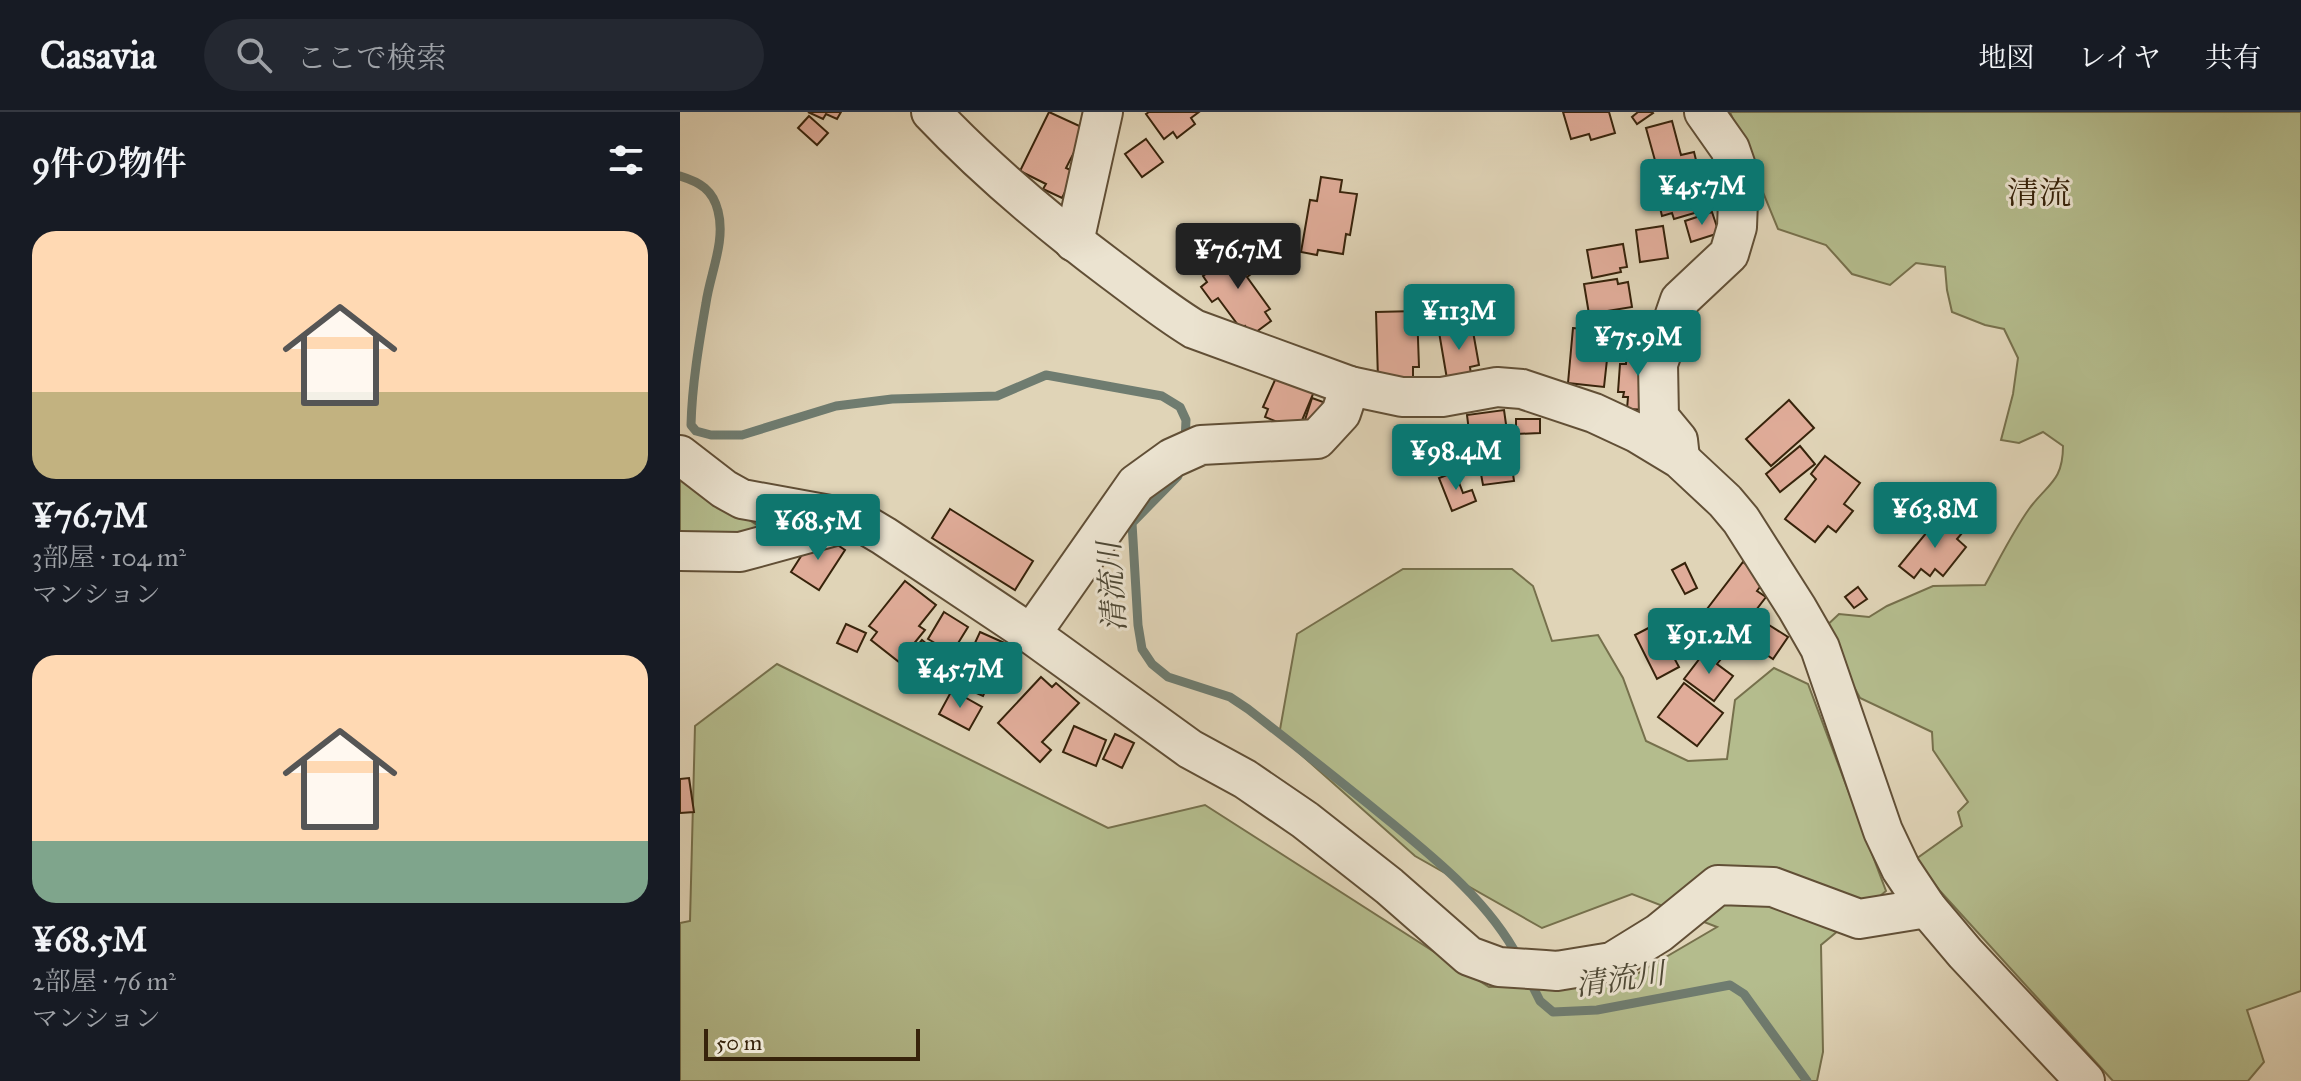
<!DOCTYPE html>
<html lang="ja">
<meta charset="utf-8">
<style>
:root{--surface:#171b24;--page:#242831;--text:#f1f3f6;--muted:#9ea1a6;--line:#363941;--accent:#0f766e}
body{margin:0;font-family:"IM FELL Great Primer","Noto Serif JP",serif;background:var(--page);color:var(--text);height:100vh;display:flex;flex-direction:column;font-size:30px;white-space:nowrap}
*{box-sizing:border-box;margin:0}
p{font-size:26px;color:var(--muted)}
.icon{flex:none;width:44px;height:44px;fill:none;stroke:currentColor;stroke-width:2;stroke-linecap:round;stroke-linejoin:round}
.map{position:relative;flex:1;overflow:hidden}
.side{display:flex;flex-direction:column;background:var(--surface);width:680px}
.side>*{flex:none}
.scale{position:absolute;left:24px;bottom:20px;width:216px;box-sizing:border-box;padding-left:8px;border:4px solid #37230b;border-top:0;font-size:22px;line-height:28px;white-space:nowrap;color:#37230b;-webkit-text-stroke:6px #ebe3d0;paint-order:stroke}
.price{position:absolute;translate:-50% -68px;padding:0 18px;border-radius:8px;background:var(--accent);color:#fff;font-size:26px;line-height:52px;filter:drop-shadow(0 2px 4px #0008)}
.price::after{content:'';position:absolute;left:50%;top:48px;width:24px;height:18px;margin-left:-12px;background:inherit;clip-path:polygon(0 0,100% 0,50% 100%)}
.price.active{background:#222;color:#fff}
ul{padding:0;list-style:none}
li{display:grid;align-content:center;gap:16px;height:424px;padding:0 32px}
li span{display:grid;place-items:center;height:248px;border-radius:24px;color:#555}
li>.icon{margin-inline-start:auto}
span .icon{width:144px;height:144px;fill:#fffc;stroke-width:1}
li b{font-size:34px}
h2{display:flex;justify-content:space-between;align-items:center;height:96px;padding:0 32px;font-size:34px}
header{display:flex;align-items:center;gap:48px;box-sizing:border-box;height:112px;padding:0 40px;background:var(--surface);border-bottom:2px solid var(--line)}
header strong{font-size:38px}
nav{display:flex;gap:44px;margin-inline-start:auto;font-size:28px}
.search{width:560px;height:72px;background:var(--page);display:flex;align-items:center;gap:20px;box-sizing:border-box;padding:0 28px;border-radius:44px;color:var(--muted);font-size:30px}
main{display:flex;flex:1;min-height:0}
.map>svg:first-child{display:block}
</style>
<header>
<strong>Casavia</strong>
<div class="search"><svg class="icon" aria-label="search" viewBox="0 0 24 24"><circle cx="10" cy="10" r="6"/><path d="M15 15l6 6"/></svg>ここで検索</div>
<nav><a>地図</a><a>レイヤ</a><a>共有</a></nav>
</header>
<main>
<section class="side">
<h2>9件の物件<svg class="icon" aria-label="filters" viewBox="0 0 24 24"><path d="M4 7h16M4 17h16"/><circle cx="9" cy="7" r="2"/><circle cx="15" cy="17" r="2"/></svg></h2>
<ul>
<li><span style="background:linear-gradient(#ffd9b3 65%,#c2b280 0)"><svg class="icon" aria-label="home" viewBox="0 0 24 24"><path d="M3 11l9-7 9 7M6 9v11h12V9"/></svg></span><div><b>¥76.7M</b><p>3部屋 · 104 m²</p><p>マンション</p></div></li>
<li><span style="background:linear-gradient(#ffd9b3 75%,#7fa58c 0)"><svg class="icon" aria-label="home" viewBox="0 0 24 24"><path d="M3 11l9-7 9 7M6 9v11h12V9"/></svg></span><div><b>¥68.5M</b><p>2部屋 · 76 m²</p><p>マンション</p></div></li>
</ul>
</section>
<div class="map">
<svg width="1621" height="969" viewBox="0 0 1621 969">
<rect width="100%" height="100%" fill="#e0d4b7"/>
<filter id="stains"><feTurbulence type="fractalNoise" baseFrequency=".0025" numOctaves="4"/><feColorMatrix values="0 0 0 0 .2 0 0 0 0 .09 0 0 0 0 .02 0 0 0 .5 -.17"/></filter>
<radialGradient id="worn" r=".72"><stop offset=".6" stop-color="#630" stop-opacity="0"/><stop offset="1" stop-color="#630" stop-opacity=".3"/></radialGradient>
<g fill="#b4bc8d" stroke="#76704c" stroke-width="2">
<path d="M1050,0H1621V879L1567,898L1584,950L1568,969H1433L1260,779L1236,747L1282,714L1278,700L1288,690L1253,638L1252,620L1180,586L1143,517L1159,502L1189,505L1207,494L1253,474L1305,473C1319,448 1332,421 1349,397C1367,372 1383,370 1383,334L1363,320L1339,331L1321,328L1333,282L1338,246L1324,217L1305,213L1272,200L1267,178L1265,155L1236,151L1210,173L1172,162L1146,133L1098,117Z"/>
<polygon points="0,364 4,367 90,421 0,424"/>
<polygon points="723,457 832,457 853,474 872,529 918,523 943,566 966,629 1008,649 1047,647 1055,588 1094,556 1128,572 1206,779 1141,833 1143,940 1137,969 0,969 0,811 10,809 15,614 97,552 428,716 525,693 809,875 938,873 1037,815 952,782 862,816 735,744 599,623 617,522"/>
</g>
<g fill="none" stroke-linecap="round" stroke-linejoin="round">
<g stroke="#6f7c70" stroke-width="9">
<path d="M0,64C20,70 33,78 38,99C46,129 30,162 26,191C19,231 12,273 11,313L16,319L31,323H62L156,294L212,287L317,284L366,263L482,284L500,295L506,308L505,330"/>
<path d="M499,360L498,364L452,411L458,513L462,537L472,552L488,565L550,585L568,597C613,632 659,668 703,704C753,745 809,789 839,847"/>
<polyline points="849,867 860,889 873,900 917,898 1050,873 1064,882 1127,969"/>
</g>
</g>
<g fill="#e0ac99" stroke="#37230b" stroke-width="2">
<polygon points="128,0 161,0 157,7 146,2 143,7"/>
<polygon points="369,0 406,17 386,56 395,60 382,86 363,77 366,72 340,59"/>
<polygon points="469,0 519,0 511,6 515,12 497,26 493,20 484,27 466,2"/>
<polygon points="883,0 929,0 935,21 911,28 909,22 891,27"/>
<polygon points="958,0 972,0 973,1 957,12 952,5"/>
<polygon points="129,4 148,21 137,33 118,16"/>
<polygon points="992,9 1001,43 1014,40 1028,97 994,107 992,101 982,104 977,83 969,85 962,56 976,52 966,16"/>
<polygon points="466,27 483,50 462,65 445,42"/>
<polygon points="641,65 662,68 660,80 677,82 670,123 666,122 663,142 638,138 637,143 621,140 630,88 637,89"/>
<polygon points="1032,100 1039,121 1011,130 1005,109"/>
<polygon points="983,114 988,146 960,150 956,118"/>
<polygon points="943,132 947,155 940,156 941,160 912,166 907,138"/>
<polygon points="563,135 578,157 567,165 590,197 585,200 591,209 572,223 565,214 561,217 538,186 532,190 521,175 527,170 523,164"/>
<polygon points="937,167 938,172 948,170 952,195 909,202 904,172"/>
<polygon points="737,199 739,255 733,255 733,266 698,267 696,200"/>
<polygon points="792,214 799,253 790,255 791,263 767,267 759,220"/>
<polygon points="893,216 930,220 924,275 888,271"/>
<polygon points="947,234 974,235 971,298 947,297 948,285 943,285 944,280 938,280 940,252 946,252"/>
<polygon points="599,259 636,275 618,318 585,305 588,297 583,295"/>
<polygon points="632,286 646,291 638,316 624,311"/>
<polygon points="1109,288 1134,316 1091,354 1066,327"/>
<polygon points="824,298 834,369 803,373 801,362 794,362 794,355 788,356 785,336 791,335 787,303"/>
<polygon points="836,307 860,307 860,321 836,322"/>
<polygon points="1120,334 1135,352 1100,380 1086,362"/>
<polygon points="1145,344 1180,371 1164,392 1173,399 1156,420 1148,414 1135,430 1105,407 1136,367 1131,362"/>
<polygon points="775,360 783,381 792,378 796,389 772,399 759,366"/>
<polygon points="270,397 353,449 335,478 252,426"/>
<polygon points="1261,403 1283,420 1277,427 1286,435 1263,464 1255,457 1250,464 1241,457 1234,466 1219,454"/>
<polygon points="132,427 150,428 165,438 139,478 111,460"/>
<polygon points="1063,450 1086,467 1077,479 1086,485 1050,532 1047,529 1041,536 1014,514"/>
<polygon points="1005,451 1017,476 1005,482 992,458"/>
<polygon points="225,469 256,493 239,514 245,518 219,550 191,528 197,520 189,514"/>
<polygon points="1178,475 1187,487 1174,496 1165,485"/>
<polygon points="264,500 288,515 272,541 248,527"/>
<polygon points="978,511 981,518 989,514 1001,538 992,542 999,555 977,567 955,523"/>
<polygon points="166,512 186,521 177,540 157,531"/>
<polygon points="1072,512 1080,517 1071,530 1063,524"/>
<polygon points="1089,513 1108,525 1093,547 1075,535"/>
<polygon points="300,520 327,532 303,584 276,572"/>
<polygon points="242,528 261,544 241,569 221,553"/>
<polygon points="1027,537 1041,547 1037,552 1053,564 1034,589 1004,567"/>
<polygon points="361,565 372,575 376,571 399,591 362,630 371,638 360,650 318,611"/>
<polygon points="1004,571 1043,601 1017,634 978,605"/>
<polygon points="272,578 302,595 289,618 259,602"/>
<polygon points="394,614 426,628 416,654 383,640"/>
<polygon points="435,622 454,631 442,656 423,647"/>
<polygon points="9,666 14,700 0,701 0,667"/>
</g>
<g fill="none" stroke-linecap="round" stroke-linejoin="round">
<g stroke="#614f36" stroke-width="42">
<g id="minor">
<path d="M251,0C306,58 369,111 433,159C460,179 486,200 514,217L670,274L722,285H762L817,275L842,277L914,301L957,321L1000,347L1045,389L1061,408L1117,496L1140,536L1203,719L1221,757L1247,796L1285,841L1405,969"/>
<polyline points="394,130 423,0"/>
<polyline points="0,343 44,377 62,387 177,408 204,424 351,522 510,637 565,667 625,708 709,774 789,844 819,855 865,858 877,859 932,850 979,821 1038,773 1093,775 1179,807 1247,796"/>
<polyline points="1000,346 998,328 979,305 978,252 1000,188 1049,142 1057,115 1059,63 1050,37 1024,0"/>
<polyline points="0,439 60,440 166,411"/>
<polyline points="351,522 456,372 492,346 521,333 637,327 661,301 670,274"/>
</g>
</g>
<use href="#minor" stroke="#ebe3d0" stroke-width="38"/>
</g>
<g text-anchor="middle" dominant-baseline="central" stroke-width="6" stroke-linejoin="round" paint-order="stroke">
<g font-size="30" font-style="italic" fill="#4e4835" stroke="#ebe3d0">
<text transform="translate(432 475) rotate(-94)">清流川</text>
<text transform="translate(940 867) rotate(-8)">清流川</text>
</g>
<g font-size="32" fill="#37230b" stroke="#ebe3d0">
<text x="1359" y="81">清流</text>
</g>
</g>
<rect width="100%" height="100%" filter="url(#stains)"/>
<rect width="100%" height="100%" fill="url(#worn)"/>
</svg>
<div class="scale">50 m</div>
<b class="price" style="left:1022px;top:115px">¥45.7M</b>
<b class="price active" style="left:558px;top:179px">¥76.7M</b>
<b class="price" style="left:779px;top:240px">¥113M</b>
<b class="price" style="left:958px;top:266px">¥75.9M</b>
<b class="price" style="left:776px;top:380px">¥98.4M</b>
<b class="price" style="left:1255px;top:438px">¥63.8M</b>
<b class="price" style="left:138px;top:450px">¥68.5M</b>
<b class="price" style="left:1029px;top:564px">¥91.2M</b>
<b class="price" style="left:280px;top:598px">¥45.7M</b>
</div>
</main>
